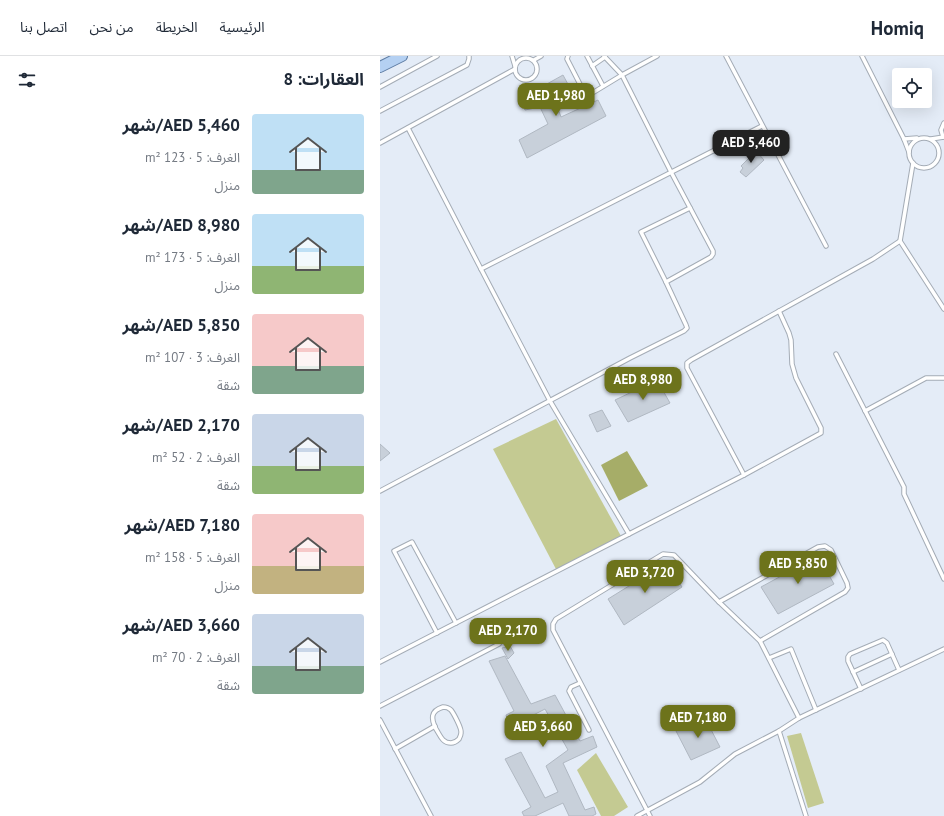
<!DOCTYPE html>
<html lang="ar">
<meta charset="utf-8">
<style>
:root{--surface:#fff;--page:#f6f6f7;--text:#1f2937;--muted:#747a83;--line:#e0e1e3;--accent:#6d731b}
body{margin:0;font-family:"PT Sans","Noto Sans Arabic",sans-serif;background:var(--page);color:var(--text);direction:rtl;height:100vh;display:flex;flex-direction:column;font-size:15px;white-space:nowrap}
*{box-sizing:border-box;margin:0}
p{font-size:13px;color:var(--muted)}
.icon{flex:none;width:22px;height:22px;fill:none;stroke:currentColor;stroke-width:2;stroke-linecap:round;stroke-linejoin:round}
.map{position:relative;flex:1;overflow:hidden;direction:ltr}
.sheet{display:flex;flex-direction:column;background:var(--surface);width:380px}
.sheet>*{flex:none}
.controls{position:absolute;left:512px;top:12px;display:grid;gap:8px}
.controls a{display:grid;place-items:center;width:40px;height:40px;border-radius:4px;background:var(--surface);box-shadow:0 4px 16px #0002;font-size:20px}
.price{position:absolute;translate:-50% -34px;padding:0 9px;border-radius:8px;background:var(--accent);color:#fff;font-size:13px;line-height:26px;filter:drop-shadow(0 1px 2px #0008)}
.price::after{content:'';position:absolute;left:50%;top:24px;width:12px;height:9px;margin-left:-6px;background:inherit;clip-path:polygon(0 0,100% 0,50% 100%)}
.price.on{background:#222;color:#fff}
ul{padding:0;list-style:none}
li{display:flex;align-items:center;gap:12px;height:100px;padding:0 16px}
li span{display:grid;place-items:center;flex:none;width:112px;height:80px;border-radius:4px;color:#555}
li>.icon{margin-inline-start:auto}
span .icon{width:48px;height:48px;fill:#fffc;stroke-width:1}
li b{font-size:17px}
h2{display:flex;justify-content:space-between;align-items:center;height:48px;padding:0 16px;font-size:17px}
header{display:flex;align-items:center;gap:24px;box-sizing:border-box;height:56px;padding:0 20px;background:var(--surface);border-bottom:1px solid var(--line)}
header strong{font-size:19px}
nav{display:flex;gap:22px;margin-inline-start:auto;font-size:14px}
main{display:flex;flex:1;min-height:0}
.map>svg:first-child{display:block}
</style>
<header>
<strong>Homiq</strong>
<nav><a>الرئيسية</a><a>الخريطة</a><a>من نحن</a><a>اتصل بنا</a></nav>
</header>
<main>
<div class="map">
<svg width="564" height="760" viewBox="0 0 564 760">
<rect width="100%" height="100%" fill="#e4ecf7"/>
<g fill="#c4ca92">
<polygon points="176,363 241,480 177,515 113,393"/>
<polygon points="421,677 444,747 428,752 407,680"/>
<polygon points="216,697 248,751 234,760 221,760 197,714"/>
</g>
<polygon fill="#a6ad68" points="247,395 268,430 239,445 221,409"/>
<g fill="#c8d0da" stroke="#b0b8c2">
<polygon points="183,19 190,32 174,42 181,61 218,44 226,60 147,102 139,84 168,68 160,51 145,54 140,43"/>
<polygon points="376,95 384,104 366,121 360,116 363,112 361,110"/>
<polygon points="277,324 290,347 248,366 235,344"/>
<polygon points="222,354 231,370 217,376 209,359"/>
<polygon points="0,388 10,397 0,405"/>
<polygon points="438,500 454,528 398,558 381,531"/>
<polygon points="286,507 302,531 244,569 228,543"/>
<polygon points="130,590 134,597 128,603 122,592"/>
<polygon points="125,600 151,648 175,639 200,685 213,680 217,691 183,707 205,754 214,751 216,758 212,760 189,760 183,747 155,760 144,760 142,756 151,751 125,703 141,696 165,742 178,736 166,710 188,694 165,653 130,671 126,659 134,655 109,605"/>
<polygon points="325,662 340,691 311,704 296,675"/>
</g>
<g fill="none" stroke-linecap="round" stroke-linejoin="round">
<g stroke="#a4acb6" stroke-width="5.5">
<g id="lane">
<polyline points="132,0 135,10"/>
<polyline points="188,0 187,3 204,36 208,37 214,36 242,19 277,0"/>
<polyline points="207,0 223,30"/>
<polyline points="224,0 242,19 291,116 333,195 333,198 331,201 286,226"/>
<polyline points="346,0 446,190"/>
<polyline points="482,0 524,83 529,96"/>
<circle cx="146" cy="13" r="11"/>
<polyline points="154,4 161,0"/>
<polyline points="212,10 225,1"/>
<polyline points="0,31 57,0"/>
<polyline points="0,55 87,9 89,3 89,0"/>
<polyline points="28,72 101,213 170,345 249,478 364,419 441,377 441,372 416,322 412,308 411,284 409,277 399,255"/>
<polyline points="563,81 561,74 564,67"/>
<circle cx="544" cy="97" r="15"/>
<polyline points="524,83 537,82"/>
<polyline points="551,83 564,81"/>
<polyline points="0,87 135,13"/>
<polyline points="533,107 520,185 564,253"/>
<polyline points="101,213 382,70"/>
<polyline points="456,298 524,431 524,438 564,523"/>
<polyline points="485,355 546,322 564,322"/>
<polyline points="364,419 307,312 307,307 311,304 493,203 520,185"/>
<polyline points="0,435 250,302 304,275 307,272 306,269 286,226 261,176 310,152"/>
<polyline points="339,546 438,491 445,490 451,494 467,527 468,532 465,536 380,585"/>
<polyline points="57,577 14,495 32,486 76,567"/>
<polyline points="389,602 411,593 436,654"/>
<polyline points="0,606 249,478"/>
<polyline points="473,616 512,598"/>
<polyline points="200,627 191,631 189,635 209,674"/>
<polyline points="481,633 468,605 468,601 470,598 503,584 507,587 519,614"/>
<polyline points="0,650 119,588"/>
<path d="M63,651C66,651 69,652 71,654C74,658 82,673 81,677C81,679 80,681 79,683C77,685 74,687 71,687C62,687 60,679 56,673C51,663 50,655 63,651Z"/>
<polyline points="0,664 51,760"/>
<polyline points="399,675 426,760"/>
<polyline points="15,693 55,670"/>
<polyline points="257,760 320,726 355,698 399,675 419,662 564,593"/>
<polyline points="270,760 173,574 173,568 176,563 283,498 294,499 339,546 380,585 419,662"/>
</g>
</g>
<g stroke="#5d7ca3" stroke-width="12">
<polyline id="primary" points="0,11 22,0"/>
</g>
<use href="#lane" stroke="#fff" stroke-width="3.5"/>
<use href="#primary" stroke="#b4d0f2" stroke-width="10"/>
</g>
</svg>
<div class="controls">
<a><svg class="icon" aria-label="locate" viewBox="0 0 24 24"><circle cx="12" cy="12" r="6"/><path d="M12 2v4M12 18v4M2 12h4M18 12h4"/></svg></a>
</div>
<b class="price" style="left:176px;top:61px">AED 1,980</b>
<b class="price on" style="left:371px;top:108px">AED 5,460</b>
<b class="price" style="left:263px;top:345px">AED 8,980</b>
<b class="price" style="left:418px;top:529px">AED 5,850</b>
<b class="price" style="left:265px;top:538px">AED 3,720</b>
<b class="price" style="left:128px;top:596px">AED 2,170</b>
<b class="price" style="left:318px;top:683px">AED 7,180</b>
<b class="price" style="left:163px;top:692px">AED 3,660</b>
</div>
<section class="sheet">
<h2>العقارات: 8<svg class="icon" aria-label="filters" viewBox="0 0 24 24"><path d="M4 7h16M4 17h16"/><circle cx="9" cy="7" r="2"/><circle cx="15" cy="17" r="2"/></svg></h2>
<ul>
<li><span style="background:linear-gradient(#bfe0f5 70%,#7fa58c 0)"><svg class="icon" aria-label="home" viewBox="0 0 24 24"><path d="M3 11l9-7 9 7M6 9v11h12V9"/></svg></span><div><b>AED 5,460/شهر</b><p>الغرف: 5 · 123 m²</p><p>منزل</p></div></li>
<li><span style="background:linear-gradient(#bfe0f5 65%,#8fb573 0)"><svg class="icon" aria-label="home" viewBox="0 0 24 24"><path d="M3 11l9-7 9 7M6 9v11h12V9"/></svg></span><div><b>AED 8,980/شهر</b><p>الغرف: 5 · 173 m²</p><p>منزل</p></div></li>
<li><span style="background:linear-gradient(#f6c9c9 65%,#7fa58c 0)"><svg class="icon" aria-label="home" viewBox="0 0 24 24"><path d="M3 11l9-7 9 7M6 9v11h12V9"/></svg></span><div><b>AED 5,850/شهر</b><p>الغرف: 3 · 107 m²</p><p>شقة</p></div></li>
<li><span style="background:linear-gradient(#c9d6e8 65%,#8fb573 0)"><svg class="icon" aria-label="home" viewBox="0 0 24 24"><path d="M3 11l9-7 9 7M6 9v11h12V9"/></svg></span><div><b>AED 2,170/شهر</b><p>الغرف: 2 · 52 m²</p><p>شقة</p></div></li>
<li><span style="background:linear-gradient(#f6c9c9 65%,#c2b280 0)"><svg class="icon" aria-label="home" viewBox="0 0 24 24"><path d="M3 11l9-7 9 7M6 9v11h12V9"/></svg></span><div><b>AED 7,180/شهر</b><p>الغرف: 5 · 158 m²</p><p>منزل</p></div></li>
<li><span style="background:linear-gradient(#c9d6e8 65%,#7fa58c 0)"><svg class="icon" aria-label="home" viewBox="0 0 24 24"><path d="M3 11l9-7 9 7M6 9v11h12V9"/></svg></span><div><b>AED 3,660/شهر</b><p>الغرف: 2 · 70 m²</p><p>شقة</p></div></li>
</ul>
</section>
</main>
